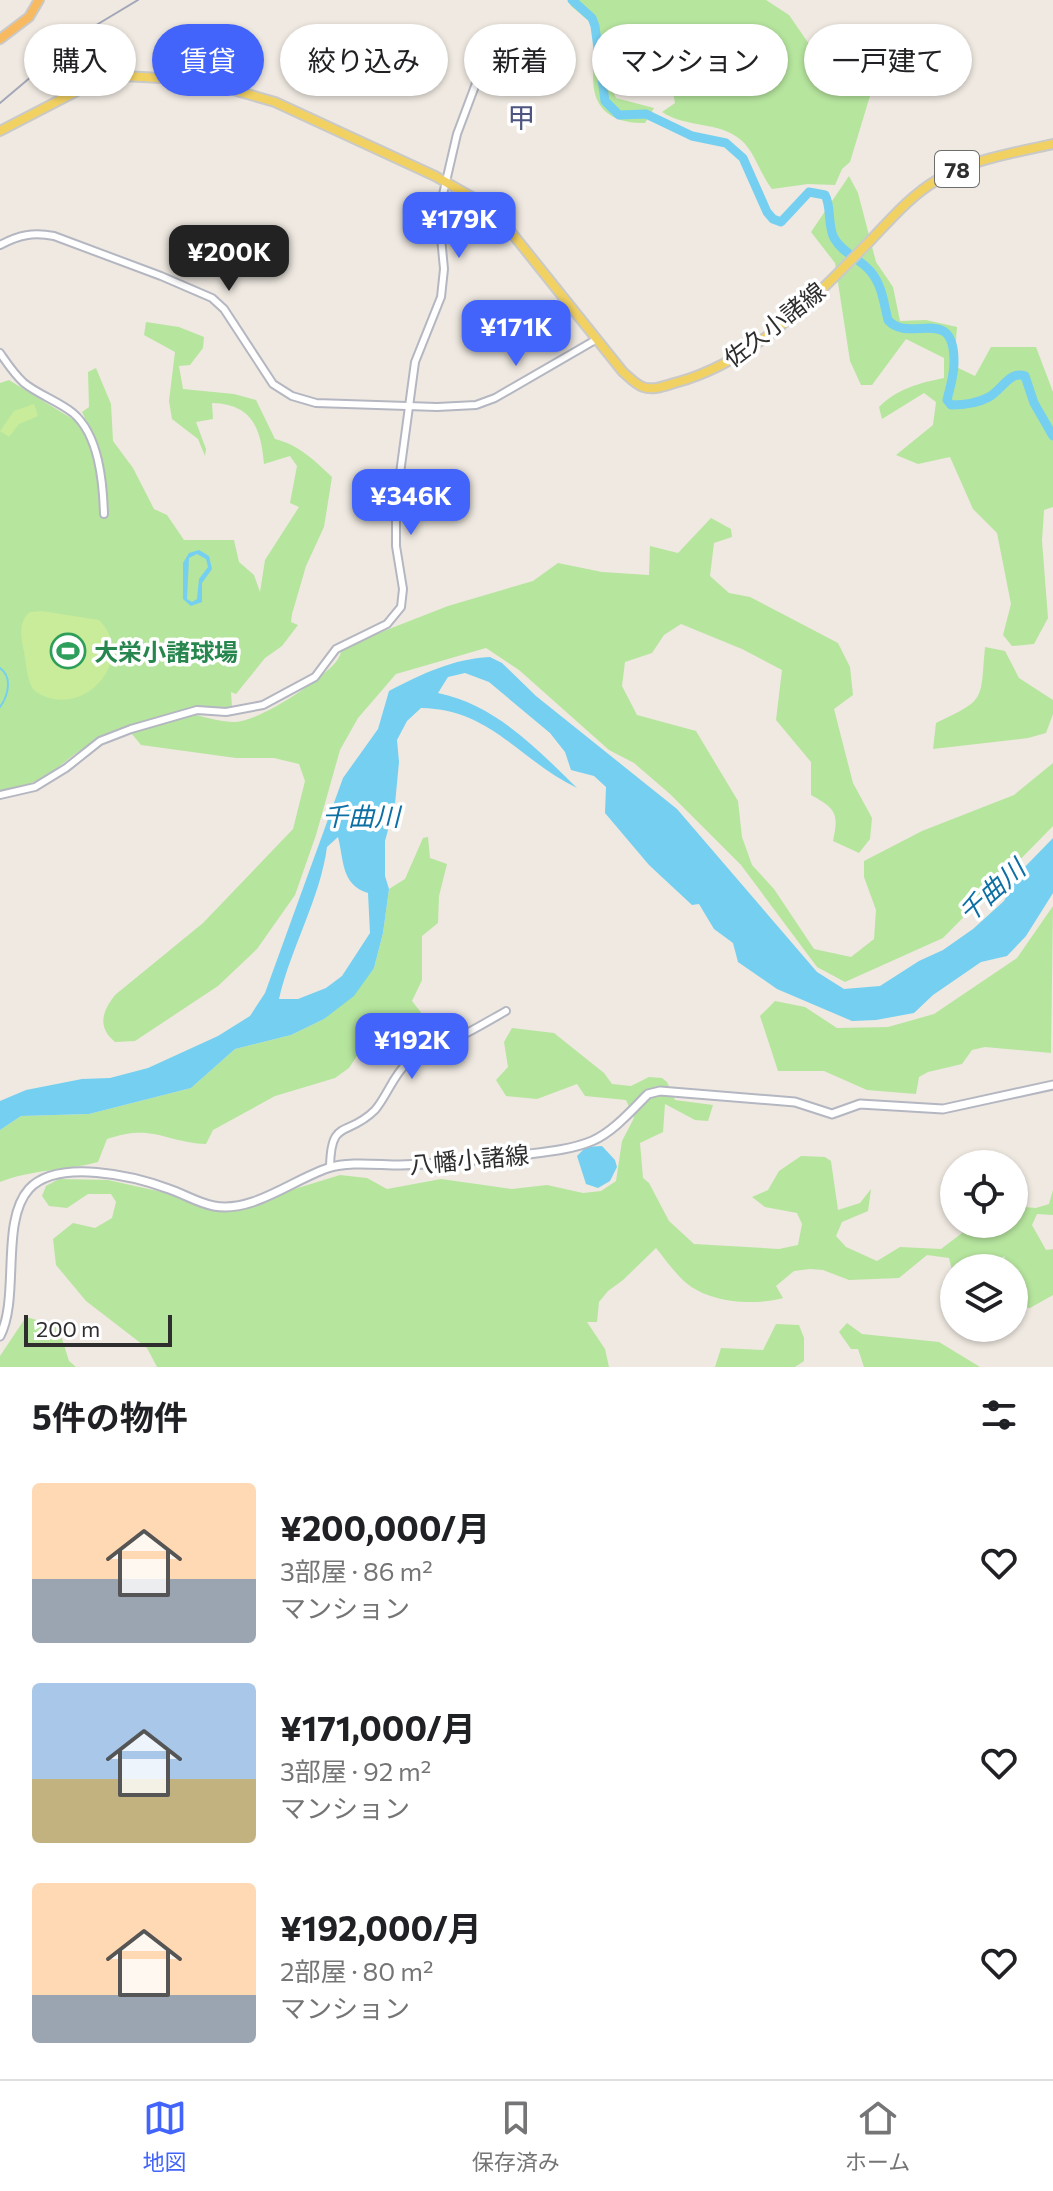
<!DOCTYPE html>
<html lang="ja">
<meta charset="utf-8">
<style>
:root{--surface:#fff;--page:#f2f2f2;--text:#202124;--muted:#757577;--line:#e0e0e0;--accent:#4264fb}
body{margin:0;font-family:Commissioner,"Noto Sans JP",sans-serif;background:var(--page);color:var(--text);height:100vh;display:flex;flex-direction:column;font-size:30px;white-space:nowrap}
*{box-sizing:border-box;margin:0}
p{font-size:26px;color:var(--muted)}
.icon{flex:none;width:44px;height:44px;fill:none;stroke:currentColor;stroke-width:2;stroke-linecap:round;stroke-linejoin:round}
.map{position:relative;height:1367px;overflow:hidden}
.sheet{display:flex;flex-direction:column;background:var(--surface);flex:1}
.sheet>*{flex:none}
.banner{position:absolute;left:24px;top:24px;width:1006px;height:72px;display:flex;gap:16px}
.buttons{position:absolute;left:940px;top:1150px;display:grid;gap:16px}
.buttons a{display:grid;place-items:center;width:88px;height:88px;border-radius:50%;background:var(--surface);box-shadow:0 2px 6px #0004;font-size:40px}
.scale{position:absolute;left:24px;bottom:20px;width:148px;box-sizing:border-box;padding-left:8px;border:4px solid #2e2e2e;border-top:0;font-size:22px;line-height:28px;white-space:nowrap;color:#2e2e2e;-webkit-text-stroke:6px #fff;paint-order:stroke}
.price{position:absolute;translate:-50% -68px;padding:0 18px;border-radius:16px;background:var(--accent);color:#fff;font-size:26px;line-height:52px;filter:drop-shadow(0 2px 4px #0008)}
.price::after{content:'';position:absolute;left:50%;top:48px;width:24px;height:18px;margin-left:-12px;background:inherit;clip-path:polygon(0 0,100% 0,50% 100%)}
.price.selected{background:#222;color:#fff}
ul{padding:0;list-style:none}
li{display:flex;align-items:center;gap:24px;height:200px;padding:0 32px}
li span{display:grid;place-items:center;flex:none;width:224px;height:160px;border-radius:8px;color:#555}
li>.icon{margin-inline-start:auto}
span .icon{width:96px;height:96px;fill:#fffc;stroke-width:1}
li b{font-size:34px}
h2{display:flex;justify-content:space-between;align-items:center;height:96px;padding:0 32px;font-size:34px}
.chip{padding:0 28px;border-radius:36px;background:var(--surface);box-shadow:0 2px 6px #0004;font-size:28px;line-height:72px}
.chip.selected{background:var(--accent);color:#fff}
.menu{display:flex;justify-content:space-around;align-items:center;height:112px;border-top:2px solid var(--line);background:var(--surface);font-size:22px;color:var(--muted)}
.menu a{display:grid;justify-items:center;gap:4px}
.menu .selected{color:var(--accent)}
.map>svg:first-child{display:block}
</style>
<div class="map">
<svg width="1053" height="1367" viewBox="0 0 1053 1367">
<rect width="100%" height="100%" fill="#efe9e1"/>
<g fill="#b6e59e">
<path d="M568,0H766L789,15L809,44L826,57L870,54L880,63L876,76L850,162L842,169L835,185L808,184L772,189C760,174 755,152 741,140C719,121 686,128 662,112L675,103L672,87L630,57L621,54C605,65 609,82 616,98L654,108L645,123C588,124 586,81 601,37L595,22L591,23L571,6Z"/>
<path d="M849,176L858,193L876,262L893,287L900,321L926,320L957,327L954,366L975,376L991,347H1036L1053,392V507L1044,510L1042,541L1048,618L1034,644L1012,646L1003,635L1011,604L997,533L973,509L950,457L918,464L896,455L933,425L936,402L924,393L882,419L879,407C897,389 919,383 944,378V358L906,339L872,385H861L850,361L835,263L811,232Z"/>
<path d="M146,322L179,327L204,337L203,348L190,365L179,366L183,389L234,394L256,400L275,439C299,445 314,460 332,477L324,527L306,566L292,614L291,622L298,625L282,646L265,658L236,694L231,692L232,707L196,708L186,712C200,716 220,722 235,722C260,721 318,682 335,663C339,659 341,652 343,647L448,606L533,581L558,563L602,572L649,575L650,546L678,553L711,518L731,529L732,537L714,543L710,576L729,593L750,597L838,643L850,667L853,695L834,709L853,783L872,818L870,839L859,853L833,841C839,813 836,809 811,795V762L776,720L782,670L742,649L681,624L664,635L652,653L625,662L622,686L637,715L696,731L738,801L742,837L752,865L774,889L814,949L851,957L874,939L876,910L864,877V861L922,831L1014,795L1053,763V826L943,938L845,982L817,967L741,865L670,794L634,763L609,750L519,670L486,648L396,674L358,718L340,750L316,835L295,895L257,949L218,986L135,1041L115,1042C97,1027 102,1012 115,995L203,923L293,829L305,781L299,764L274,758H236L141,745L127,728C117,732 106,735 97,740C57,762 51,784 0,791V383L9,380L84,426L96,441L82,412L89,407L88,372L96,368L111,404L113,441L133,468L154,509L167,515L184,540H234L239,562L254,575L260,592L265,560L299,507L290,503L297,466L290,456L264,464C261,428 252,404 212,403L213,419L196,422L206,449L205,456L198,439L172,419L169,401L175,352L144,335Z"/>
<path d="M985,647L1005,651L1019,678L1053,700V714L1046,733L1028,738L933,749L936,723C987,699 980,701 985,647Z"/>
<path d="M428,837L430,858L447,864L439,896L438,923L422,936V980L412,1001L423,1015L457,1021L454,1032L422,1044L412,1043L387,1016L370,1036L349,1068L335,1078L275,1096L213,1130L206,1144C165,1142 152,1123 107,1139L98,1162C65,1171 33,1169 0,1182V1130L21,1116L89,1114L191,1088L235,1049L291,1035L324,1019L374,968L383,933L389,889L405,879L423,838Z"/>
<polygon points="1053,906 1051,1053 985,1047 972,1050 962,1064 928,1072 919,1077 916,1094 867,1090 824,1071 778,1071 760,1016 775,1001 805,1007 837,1028 888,1027 934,1014 1017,958"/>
<path d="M512,1028L554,1033L604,1073L612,1084L631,1086L649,1077L662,1078L667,1082L675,1100L713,1105L708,1121L695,1120L665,1104L663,1132L640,1143L643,1178L649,1183L669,1221L694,1244L779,1249L798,1245L802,1224L797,1213L765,1207L752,1197L768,1190L779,1171L801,1156L825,1157L831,1161L838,1210L860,1203L871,1189L868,1211L842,1222L836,1236L846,1247L877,1261L900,1247L941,1249L974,1224H1014V1206L1036,1208L1049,1204L1053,1190V1215L1037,1214L1032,1225L1046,1250L1053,1249V1295L1030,1308L1014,1306V1268H1000L1005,1256L984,1268H954V1278L949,1258L927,1255L899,1278L849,1280L823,1270L810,1269L794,1271L776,1286L783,1298C754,1306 709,1303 685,1282C674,1272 665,1259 656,1248L623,1280L608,1291L599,1302L597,1322H587L605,1349L609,1367H157L147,1348L86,1301L56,1265L53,1239L73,1223L95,1228L112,1218L116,1202L111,1194H88L67,1208L49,1206L42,1196L46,1186L59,1179L108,1180L162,1192L206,1208L231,1212L275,1195L340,1175L367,1178L387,1189L441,1179L512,1189L547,1185L583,1193L601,1191L616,1181L622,1141L634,1118L626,1100L585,1096L577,1084L537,1099L506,1096L496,1080L508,1067L504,1042Z"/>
<polygon points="26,1317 58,1326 69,1361 76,1367 0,1367 0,1356"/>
<polygon points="847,1323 862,1334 939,1342 980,1367 864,1367 858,1349 851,1349 839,1332"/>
<polygon points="776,1324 799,1325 804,1338 804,1361 795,1367 715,1367 721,1348 763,1350"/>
</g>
<g fill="#c9ec9a">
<polygon points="34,404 38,416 19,424 9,437 0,431 14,411"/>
<path d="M42,611L99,620C134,655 94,710 49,698C43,696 38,694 33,689C27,680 26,663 24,652C21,638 18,621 30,612Z"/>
</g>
<g fill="#75cff0" fill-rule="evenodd">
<path d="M199,550L209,556L212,569L202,583V602L191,606L183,599V563L189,553ZM197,554L206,559L208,567L199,579L197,599L192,602L187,599L189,558Z"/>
<path d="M490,657L502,663L536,696L677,809L817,972L844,989L880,986L919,961L943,950L973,929L1004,901L1019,873L1053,838V893L1026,936L1007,956L981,962L933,995L914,1013L876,1020L852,1021L777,989L738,962L733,943L714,929L699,904L692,905L649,865L605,813L606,787L594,776L571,770L565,752L550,733L489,682L465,673L448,677L438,693C496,705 537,749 577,788C519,760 491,709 421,708L407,721L397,740L399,762L395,804L385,841V876L389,889L383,933L374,968L354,996L324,1019L291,1035L235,1049L191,1088L89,1114L21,1116L0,1130V1101L26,1090L82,1079L110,1078L148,1068L218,1036L250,1016L265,993L343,778L378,729L389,691C422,674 452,659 490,657ZM338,837C344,860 341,885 368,893L370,933L342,976L326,988L298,999H279C291,947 320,899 327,847Z"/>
<polygon points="602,1146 615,1160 617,1167 610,1181 598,1188 586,1184 577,1156 586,1147"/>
</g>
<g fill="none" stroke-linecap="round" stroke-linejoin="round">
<path stroke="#75cff0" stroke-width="2" d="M0,668C13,677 8,696 0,707"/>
<path stroke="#75cff0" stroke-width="9" d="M572,0L592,18L595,26L605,101L619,115L646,114L692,136L726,143L743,158L767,212L773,219L781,222L809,192L825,195C832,208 827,224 834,238C843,254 861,259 871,272C882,285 884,304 888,320C909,345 955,302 954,363C954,376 950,387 947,400L951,405C962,405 978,403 989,397C1002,390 1010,370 1025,376L1034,403L1053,436"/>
<g stroke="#b4b7c1" stroke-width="10">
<g id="tertiary">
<path d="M0,245C19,235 33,232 54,236L161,276L212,298L224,309L273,384L292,396L316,403L437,407L476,405L495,398L597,339"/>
<path d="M0,353C7,363 14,374 24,383C39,395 58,401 73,413C99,435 103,482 104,514"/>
<polyline points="0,795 35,787 66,768 100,741 131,729 197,710 226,712 263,705 315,677 336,649 387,624 401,607 403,589 396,546 396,503 415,362 441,297 444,269 440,227 441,203 457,134 481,70"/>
<path d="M330,1167C331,1117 347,1138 375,1110C387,1096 393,1076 407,1063C420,1051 441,1046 457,1038C474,1030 490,1020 506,1011"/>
</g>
</g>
<g stroke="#b4b7c1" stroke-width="11">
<path id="secondary" d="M0,1336C20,1298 0,1221 29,1189C58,1158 134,1176 169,1189C184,1194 198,1203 214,1206C253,1213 292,1180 328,1168C349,1161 378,1165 400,1165C441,1164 481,1160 521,1155C545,1152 570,1150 592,1141C613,1132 632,1110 648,1094L660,1091L795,1102L832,1114L860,1104L943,1109L1053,1085"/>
</g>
<g stroke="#c9c9c9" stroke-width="12">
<path id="primary" d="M0,131L85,87L105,79L123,76L199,80L275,102L435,176L472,197L511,232L623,372C629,377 635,384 643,387C654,391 667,385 678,382C754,361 815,297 869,242C890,220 910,196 937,180C972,159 1013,153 1053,144"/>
</g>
<g stroke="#c9c9c9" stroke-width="12">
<polyline id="trunk" points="0,39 29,17 39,0"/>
</g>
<use href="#tertiary" stroke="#fff" stroke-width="6"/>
<use href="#secondary" stroke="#fff" stroke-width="7"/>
<use href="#primary" stroke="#f2d163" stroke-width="8"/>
<use href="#trunk" stroke="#f8ba60" stroke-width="8"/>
<polyline stroke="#a3a6b8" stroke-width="2" points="0,103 83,33 138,0"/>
</g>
<defs>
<g id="stadium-ring" transform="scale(1.8)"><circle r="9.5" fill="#fff" stroke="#2e9e5b" stroke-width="1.5"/><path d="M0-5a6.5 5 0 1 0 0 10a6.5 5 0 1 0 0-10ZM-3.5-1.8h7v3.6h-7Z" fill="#2e9e5b"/></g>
</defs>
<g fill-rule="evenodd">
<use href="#stadium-ring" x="68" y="651"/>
</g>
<g text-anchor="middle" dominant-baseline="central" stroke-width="7" stroke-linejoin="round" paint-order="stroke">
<rect fill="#fff" stroke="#6d6d6d" stroke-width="2" x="935" y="151" width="44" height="36" rx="6"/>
<g font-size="22" font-weight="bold" fill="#2e2e2e">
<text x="957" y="169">78</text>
</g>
<g font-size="24" fill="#2e2e2e" stroke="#fff">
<text transform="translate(774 324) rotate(-38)">佐久小諸線</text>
<text transform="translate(469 1159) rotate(-5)">八幡小諸線</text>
</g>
<g font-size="24" font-weight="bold" fill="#27864d" stroke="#fff" text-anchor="start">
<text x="94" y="651">大栄小諸球場</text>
</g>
<g font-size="26" font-style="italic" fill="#0d6fa3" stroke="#fff">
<text x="361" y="815">千曲川</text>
<text transform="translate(991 890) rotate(-42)">千曲川</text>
</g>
<g font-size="28" fill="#4d5680" stroke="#fff">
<text x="521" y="117">甲</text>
</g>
</g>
</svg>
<div class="buttons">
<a><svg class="icon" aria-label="locate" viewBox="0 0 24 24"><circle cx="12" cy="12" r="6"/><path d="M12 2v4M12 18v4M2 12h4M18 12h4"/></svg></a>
<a><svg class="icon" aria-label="layers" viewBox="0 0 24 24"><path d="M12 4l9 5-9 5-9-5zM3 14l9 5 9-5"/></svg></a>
</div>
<div class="scale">200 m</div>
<b class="price" style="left:459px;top:260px">¥179K</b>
<b class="price selected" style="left:229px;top:293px">¥200K</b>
<b class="price" style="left:516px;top:368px">¥171K</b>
<b class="price" style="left:411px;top:537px">¥346K</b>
<b class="price" style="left:412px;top:1081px">¥192K</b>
<div class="banner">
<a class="chip">購入</a>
<a class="chip selected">賃貸</a>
<a class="chip">絞り込み</a>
<a class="chip">新着</a>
<a class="chip">マンション</a>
<a class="chip">一戸建て</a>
</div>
</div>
<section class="sheet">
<h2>5件の物件<svg class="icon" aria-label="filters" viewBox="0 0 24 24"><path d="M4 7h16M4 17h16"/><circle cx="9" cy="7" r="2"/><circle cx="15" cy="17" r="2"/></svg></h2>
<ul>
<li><span style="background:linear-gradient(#ffd9b3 60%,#9aa5b1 0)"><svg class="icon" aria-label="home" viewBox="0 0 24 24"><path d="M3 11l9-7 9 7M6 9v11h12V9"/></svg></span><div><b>¥200,000/月</b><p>3部屋 · 86 m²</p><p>マンション</p></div><svg class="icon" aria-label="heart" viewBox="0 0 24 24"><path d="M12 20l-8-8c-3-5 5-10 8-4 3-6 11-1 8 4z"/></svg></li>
<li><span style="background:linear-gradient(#a9c7e8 60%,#c2b280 0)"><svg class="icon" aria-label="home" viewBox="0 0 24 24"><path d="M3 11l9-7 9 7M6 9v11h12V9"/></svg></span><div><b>¥171,000/月</b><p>3部屋 · 92 m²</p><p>マンション</p></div><svg class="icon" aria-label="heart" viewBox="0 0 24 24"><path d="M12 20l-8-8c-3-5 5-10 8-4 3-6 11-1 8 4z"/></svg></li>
<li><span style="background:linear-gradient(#ffd9b3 70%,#9aa5b1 0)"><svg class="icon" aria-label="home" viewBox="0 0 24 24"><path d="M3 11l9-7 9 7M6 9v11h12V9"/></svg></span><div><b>¥192,000/月</b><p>2部屋 · 80 m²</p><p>マンション</p></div><svg class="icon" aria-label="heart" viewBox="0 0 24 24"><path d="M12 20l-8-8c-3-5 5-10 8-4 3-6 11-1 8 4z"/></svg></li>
</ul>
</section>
<nav class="menu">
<a class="selected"><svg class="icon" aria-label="map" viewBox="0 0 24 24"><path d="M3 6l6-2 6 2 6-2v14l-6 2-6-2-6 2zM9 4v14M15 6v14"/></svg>地図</a>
<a><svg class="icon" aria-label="saved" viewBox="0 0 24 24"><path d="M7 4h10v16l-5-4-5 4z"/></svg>保存済み</a>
<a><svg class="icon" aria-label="home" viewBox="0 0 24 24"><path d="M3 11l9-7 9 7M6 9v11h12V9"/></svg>ホーム</a>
</nav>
